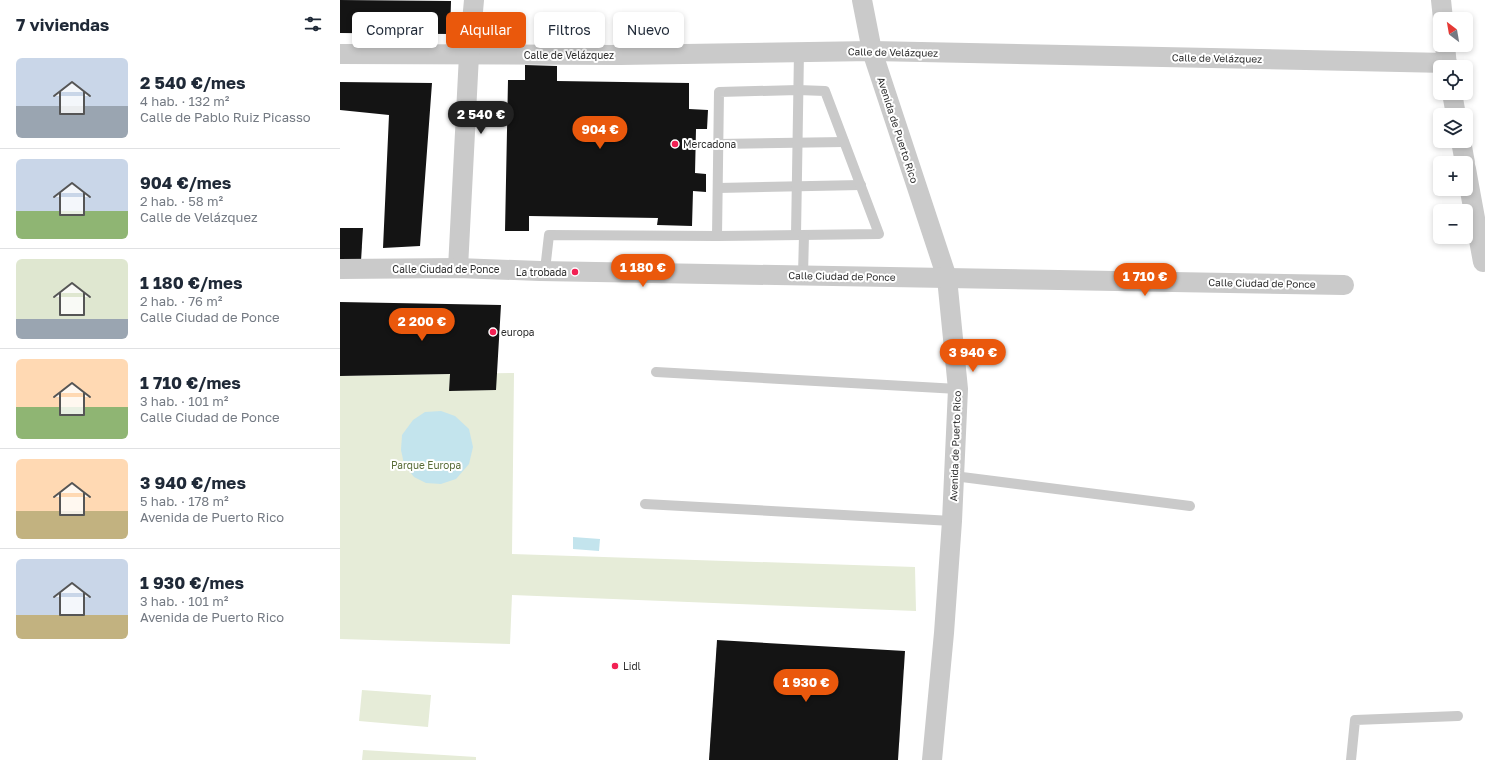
<!DOCTYPE html>
<html lang="es">
<meta charset="utf-8">
<style>
:root{--surface:#fff;--page:#f2f2f3;--text:#1f2937;--muted:#747a83;--line:#e0e1e3;--accent:#ea580c}
body{margin:0;font-family:"Golos Text",sans-serif;background:var(--page);color:var(--text);height:100vh;display:flex;flex-direction:column;font-size:15px;white-space:nowrap}
*{box-sizing:border-box;margin:0}
p{font-size:13px;color:var(--muted)}
.icon{flex:none;width:22px;height:22px;fill:none;stroke:currentColor;stroke-width:2;stroke-linecap:round;stroke-linejoin:round}
.map{position:relative;flex:1;overflow:hidden}
.panel{display:flex;flex-direction:column;background:var(--surface);width:340px}
.panel>*{flex:none}
.banner{position:absolute;left:12px;top:12px;width:380px;height:36px;display:flex;gap:8px}
.needle{width:26px;rotate:329deg}
.tools{position:absolute;left:1093px;top:12px;display:grid;gap:8px}
.tools a{display:grid;place-items:center;width:40px;height:40px;border-radius:6px;background:var(--surface);box-shadow:0 2px 6px #0003;font-size:20px}
.price{position:absolute;translate:-50% -34px;padding:0 9px;border-radius:14px;background:var(--accent);color:#fff;font-size:13px;line-height:26px;filter:drop-shadow(0 1px 2px #0008)}
.price::after{content:'';position:absolute;left:50%;top:24px;width:12px;height:9px;margin-left:-6px;background:inherit;clip-path:polygon(0 0,100% 0,50% 100%)}
.price.selected{background:#222;color:#fff}
ul{padding:0;list-style:none}
li{display:flex;align-items:center;gap:12px;height:100px;padding:0 16px}
li+li{border-top:1px solid var(--line)}
li span{display:grid;place-items:center;flex:none;width:112px;height:80px;border-radius:6px;color:#555}
li>.icon{margin-inline-start:auto}
span .icon{width:48px;height:48px;fill:#fffc;stroke-width:1}
li b{font-size:17px}
h2{display:flex;justify-content:space-between;align-items:center;height:48px;padding:0 16px;font-size:17px}
.pill{padding:0 14px;border-radius:6px;background:var(--surface);box-shadow:0 2px 6px #0003;font-size:14px;line-height:36px}
.pill.selected{background:var(--accent);color:#fff}
main{display:flex;flex:1;min-height:0}
.map>svg:first-child{display:block}
</style>
<main>
<section class="panel">
<h2>7 viviendas<svg class="icon" aria-label="filters" viewBox="0 0 24 24"><path d="M4 7h16M4 17h16"/><circle cx="9" cy="7" r="2"/><circle cx="15" cy="17" r="2"/></svg></h2>
<ul>
<li><span style="background:linear-gradient(#c9d6e8 60%,#9aa5b1 0)"><svg class="icon" aria-label="home" viewBox="0 0 24 24"><path d="M3 11l9-7 9 7M6 9v11h12V9"/></svg></span><div><b>2 540 €/mes</b><p>4 hab. · 132 m²</p><p>Calle de Pablo Ruiz Picasso</p></div></li>
<li><span style="background:linear-gradient(#c9d6e8 65%,#8fb573 0)"><svg class="icon" aria-label="home" viewBox="0 0 24 24"><path d="M3 11l9-7 9 7M6 9v11h12V9"/></svg></span><div><b>904 €/mes</b><p>2 hab. · 58 m²</p><p>Calle de Velázquez</p></div></li>
<li><span style="background:linear-gradient(#dfe7d0 75%,#9aa5b1 0)"><svg class="icon" aria-label="home" viewBox="0 0 24 24"><path d="M3 11l9-7 9 7M6 9v11h12V9"/></svg></span><div><b>1 180 €/mes</b><p>2 hab. · 76 m²</p><p>Calle Ciudad de Ponce</p></div></li>
<li><span style="background:linear-gradient(#ffd9b3 60%,#8fb573 0)"><svg class="icon" aria-label="home" viewBox="0 0 24 24"><path d="M3 11l9-7 9 7M6 9v11h12V9"/></svg></span><div><b>1 710 €/mes</b><p>3 hab. · 101 m²</p><p>Calle Ciudad de Ponce</p></div></li>
<li><span style="background:linear-gradient(#ffd9b3 65%,#c2b280 0)"><svg class="icon" aria-label="home" viewBox="0 0 24 24"><path d="M3 11l9-7 9 7M6 9v11h12V9"/></svg></span><div><b>3 940 €/mes</b><p>5 hab. · 178 m²</p><p>Avenida de Puerto Rico</p></div></li>
<li><span style="background:linear-gradient(#c9d6e8 70%,#c2b280 0)"><svg class="icon" aria-label="home" viewBox="0 0 24 24"><path d="M3 11l9-7 9 7M6 9v11h12V9"/></svg></span><div><b>1 930 €/mes</b><p>3 hab. · 101 m²</p><p>Avenida de Puerto Rico</p></div></li>
</ul>
</section>
<div class="map">
<svg width="1145" height="760" viewBox="0 0 1145 760">
<rect width="100%" height="100%" fill="#fff"/>
<g fill="#e6ecd8">
<polygon points="174,373 172,554 575,567 576,611 172,595 170,644 0,639 0,376"/>
<polygon points="22,690 91,695 88,727 19,721"/>
<polygon points="23,750 136,757 136,760 22,760"/>
</g>
<g fill="#c3e4ed">
<polygon points="101,411 115,416 129,429 133,447 129,464 116,479 101,484 86,483 74,477 64,464 61,450 62,435 73,420 85,412"/>
<polygon points="233,537 260,539 259,551 233,549"/>
</g>
<g fill="#141414">
<polygon points="0,0 111,1 110,34 0,33"/>
<polygon points="185,65 217,66 217,81 349,83 349,109 368,110 367,129 356,129 355,173 366,174 366,192 353,191 352,226 317,225 318,218 189,216 189,231 165,231 168,80 185,80"/>
<polygon points="0,82 92,83 80,246 43,248 49,115 0,110"/>
<polygon points="0,228 23,228 21,261 0,261"/>
<polygon points="0,302 161,305 156,390 109,391 110,374 0,376"/>
<polygon points="377,640 565,651 558,760 369,760"/>
</g>
<g fill="none" stroke-linecap="round" stroke-linejoin="round">
<g stroke="#cacaca" stroke-width="10">
<polyline points="378,144 504,142"/>
<polyline points="378,188 521,185"/>
<polyline points="456,235 459,52"/>
<polyline points="205,270 209,235 377,236 539,234 485,91 458,90 379,92 377,236"/>
<polyline points="463,275 464,235"/>
<polyline points="316,372 618,389"/>
<polyline points="614,476 850,506"/>
<polyline points="305,504 612,521"/>
<polyline points="1011,760 1015,720 1118,716"/>
</g>
<g stroke="#cacaca" stroke-width="20">
<polyline points="522,0 532,51 607,278 618,389 612,521 604,633 592,760"/>
<polyline points="1101,0 1103,19"/>
<polyline points="1105,45 1107,67"/>
<polyline points="0,54 280,55 532,51 1107,63"/>
<polyline points="1112,93 1116,115"/>
<polyline points="1121,141 1125,163"/>
<polyline points="1126,169 1143,262"/>
<polyline points="118,268 129,55 134,0"/>
<polyline points="0,269 118,268 200,271 1004,285"/>
</g>
</g>
<g fill="#f22053" stroke="#fff" stroke-width="1.5">
<circle cx="335" cy="144" r="4"/>
<circle cx="235" cy="272" r="4"/>
<circle cx="153" cy="332" r="4"/>
<circle cx="275" cy="666" r="4"/>
</g>
<g text-anchor="middle" dominant-baseline="central" stroke-width="4" stroke-linejoin="round" paint-order="stroke">
<g font-size="10" fill="#2d2d2d" stroke="#fff">
<text transform="translate(553 52) rotate(1)">Calle de Velázquez</text>
<text x="229" y="55">Calle de Velázquez</text>
<text transform="translate(877 58) rotate(1)">Calle de Velázquez</text>
<text transform="translate(558 130) rotate(72)">Avenida de Puerto Rico</text>
<text x="106" y="269">Calle Ciudad de Ponce</text>
<text transform="translate(502 276) rotate(1)">Calle Ciudad de Ponce</text>
<text transform="translate(922 283) rotate(1)">Calle Ciudad de Ponce</text>
<text transform="translate(615 446) rotate(-88)">Avenida de Puerto Rico</text>
</g>
<g font-size="10" fill="#2d2d2d" stroke="#fff" text-anchor="start">
<text x="343" y="144">Mercadona</text>
<text x="227" y="272" text-anchor="end">La trobada</text>
<text x="161" y="332">europa</text>
<text x="283" y="666">Lidl</text>
</g>
<g font-size="10" fill="#586b37" stroke="#fff">
<text x="86" y="465">Parque Europa</text>
</g>
</g>
</svg>
<div class="tools">
<a><svg class="needle" viewBox="-14 -14 28 28"><path d="M0-13l5 13h-10z" fill="#e53935"/><path d="M0 13l5-13h-10z" fill="#747a83"/></svg></a>
<a><svg class="icon" aria-label="locate" viewBox="0 0 24 24"><circle cx="12" cy="12" r="6"/><path d="M12 2v4M12 18v4M2 12h4M18 12h4"/></svg></a>
<a><svg class="icon" aria-label="layers" viewBox="0 0 24 24"><path d="M12 4l9 5-9 5-9-5zM3 14l9 5 9-5"/></svg></a>
<a>+</a>
<a>−</a>
</div>
<b class="price selected" style="left:141px;top:135px">2 540 €</b>
<b class="price" style="left:260px;top:150px">904 €</b>
<b class="price" style="left:303px;top:288px">1 180 €</b>
<b class="price" style="left:805px;top:297px">1 710 €</b>
<b class="price" style="left:82px;top:342px">2 200 €</b>
<b class="price" style="left:633px;top:373px">3 940 €</b>
<b class="price" style="left:466px;top:703px">1 930 €</b>
<div class="banner">
<a class="pill">Comprar</a>
<a class="pill selected">Alquilar</a>
<a class="pill">Filtros</a>
<a class="pill">Nuevo</a>
</div>
</div>
</main>
